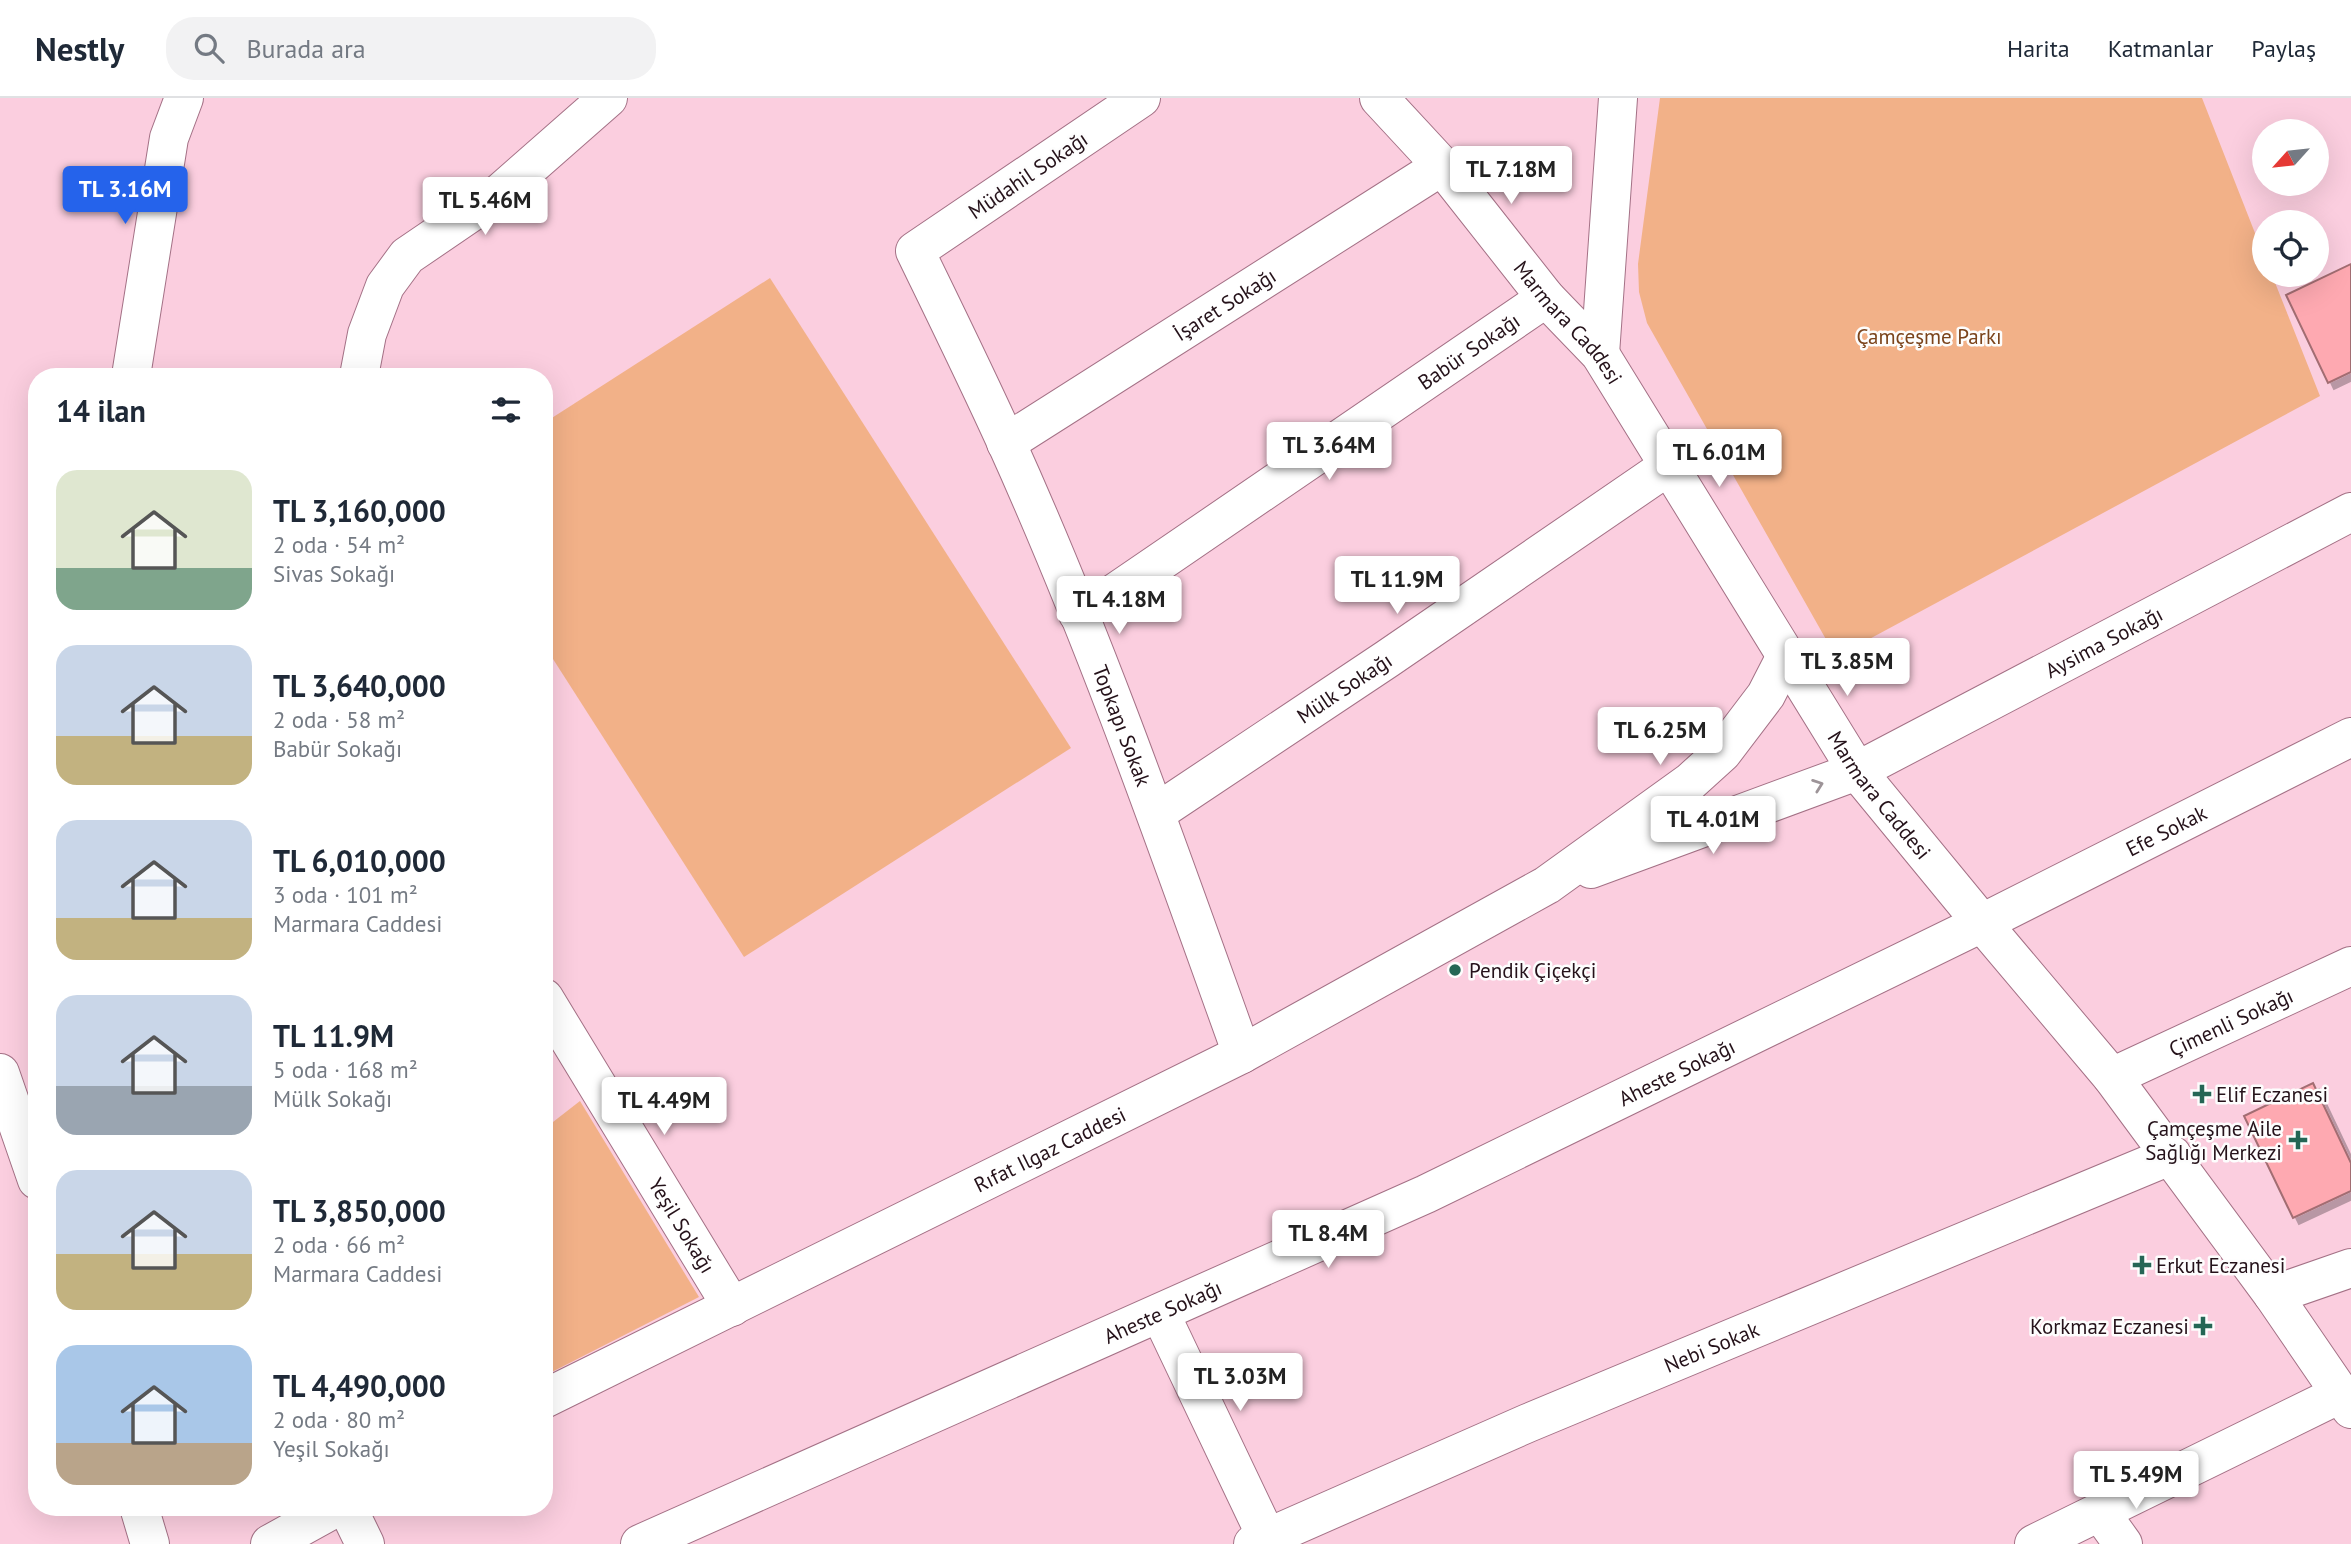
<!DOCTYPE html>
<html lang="tr">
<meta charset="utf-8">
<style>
:root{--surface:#fff;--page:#f2f2f3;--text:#1f2937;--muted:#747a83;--line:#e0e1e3;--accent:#2563eb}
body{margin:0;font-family:"PT Sans",sans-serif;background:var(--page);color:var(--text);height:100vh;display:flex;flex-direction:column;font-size:26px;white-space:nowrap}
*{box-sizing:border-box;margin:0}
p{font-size:23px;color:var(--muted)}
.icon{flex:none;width:38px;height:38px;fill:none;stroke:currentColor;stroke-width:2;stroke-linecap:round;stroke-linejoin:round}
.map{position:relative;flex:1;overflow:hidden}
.drawer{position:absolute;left:28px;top:270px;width:525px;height:1148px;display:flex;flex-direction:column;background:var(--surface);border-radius:28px;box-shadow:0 7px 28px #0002}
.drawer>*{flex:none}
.needle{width:46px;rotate:243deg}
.controls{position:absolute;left:2252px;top:21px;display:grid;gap:14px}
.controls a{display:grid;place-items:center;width:77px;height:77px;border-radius:50%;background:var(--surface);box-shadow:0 7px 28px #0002;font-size:35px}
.price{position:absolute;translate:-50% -60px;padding:0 16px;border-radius:7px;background:#fff;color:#222;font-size:23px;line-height:46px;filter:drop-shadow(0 2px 4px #0008)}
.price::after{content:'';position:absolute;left:50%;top:42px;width:21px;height:16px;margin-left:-10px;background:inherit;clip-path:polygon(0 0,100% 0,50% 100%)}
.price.on{background:var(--accent);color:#fff}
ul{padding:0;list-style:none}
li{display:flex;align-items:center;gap:21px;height:175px;padding:0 28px}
li span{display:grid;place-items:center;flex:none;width:196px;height:140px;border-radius:21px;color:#555}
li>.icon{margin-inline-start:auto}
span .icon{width:84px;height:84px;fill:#fffc;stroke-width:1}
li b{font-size:30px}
h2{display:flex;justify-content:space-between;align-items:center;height:84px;padding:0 28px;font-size:30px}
header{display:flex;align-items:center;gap:42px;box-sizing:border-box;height:98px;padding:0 35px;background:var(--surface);border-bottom:2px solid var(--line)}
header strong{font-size:33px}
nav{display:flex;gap:38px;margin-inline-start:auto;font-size:24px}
.search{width:490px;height:63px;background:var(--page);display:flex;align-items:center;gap:18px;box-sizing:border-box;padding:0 24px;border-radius:28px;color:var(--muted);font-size:26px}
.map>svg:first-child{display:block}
</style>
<header>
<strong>Nestly</strong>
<div class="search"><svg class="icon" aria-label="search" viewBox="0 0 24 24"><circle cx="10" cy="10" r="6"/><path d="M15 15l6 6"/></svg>Burada ara</div>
<nav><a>Harita</a><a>Katmanlar</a><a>Paylaş</a></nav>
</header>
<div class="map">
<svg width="2351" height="1446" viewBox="0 0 2351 1446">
<defs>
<filter id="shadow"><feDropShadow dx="6" dy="6" stdDeviation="0" flood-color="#0004"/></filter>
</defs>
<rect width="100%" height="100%" fill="#fbcedf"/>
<g fill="#f2b188">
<polygon points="1660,0 2202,0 2264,158 2264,177 2272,177 2320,298 1836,559 1647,225 1639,194 1638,166"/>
<polygon points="770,180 1071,650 744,859 544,547 544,325"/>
<polygon points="580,1003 699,1199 544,1278 544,1031"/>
</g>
<g fill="#fea9b1" stroke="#a26d72" stroke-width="2" filter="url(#shadow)">
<polygon points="2351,166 2351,274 2328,285 2286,197"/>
<polygon points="2313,985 2351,1065 2351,1093 2293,1120 2244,1018"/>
</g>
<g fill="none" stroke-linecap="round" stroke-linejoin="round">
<g stroke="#a47186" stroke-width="40">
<g id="minor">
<path id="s1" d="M1141,0L915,153C946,217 977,280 1006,344C1096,543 1168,750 1242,956"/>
<path id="s2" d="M1379,0L1442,68L1546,200L1600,256L1857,673L1982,825L2112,979L2273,1197L2351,1311"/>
<polyline points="1600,256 1618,0"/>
<polyline points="131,278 169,40 184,0"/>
<polyline points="359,278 367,236 385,188 407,158 501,94 608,0"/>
<path id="s3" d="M1006,345L1442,68"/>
<path id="s4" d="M1078,516L1116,494L1546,200"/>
<path id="s5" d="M1156,715L1387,561L1670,367"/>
<path id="s6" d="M1591,771L1857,673L2351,414"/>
<path id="s7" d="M544,900L732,1209"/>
<polyline points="0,975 37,1082"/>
<path id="s8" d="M2112,979L2351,868"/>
<polyline points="2273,1197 2351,1170"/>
<polyline points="1160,1215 1267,1440"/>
<path id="s9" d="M544,1301L1242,956L1547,787L1690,684L1722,655L1766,597L1786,558"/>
<polyline points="139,1409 150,1446"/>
<polyline points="347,1409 365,1446"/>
<polyline points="2100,1414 2123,1446"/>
<polyline points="270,1446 337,1409"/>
<path id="s10" d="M640,1446L1426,1096L1982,825L2351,639"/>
<path id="s11" d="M1253,1446L1528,1325L2172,1057"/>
<polyline points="2034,1446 2340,1296"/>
</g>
</g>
<use href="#minor" stroke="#fff" stroke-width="38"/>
</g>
<defs><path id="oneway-chevron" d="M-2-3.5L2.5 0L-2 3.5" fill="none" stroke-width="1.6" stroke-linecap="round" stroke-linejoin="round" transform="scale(1.75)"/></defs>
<use stroke="#9d9498" href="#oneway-chevron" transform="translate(1818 687) rotate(-20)"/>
<g fill="#256655" stroke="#fdfdfd" stroke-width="2.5">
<circle cx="1455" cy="872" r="7"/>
<path d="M2198.5 985.5h7v7h7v7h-7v7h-7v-7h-7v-7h7z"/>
<path d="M2294.5 1031.5h7v7h7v7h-7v7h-7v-7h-7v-7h7z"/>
<path d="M2138.5 1156.5h7v7h7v7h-7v7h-7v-7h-7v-7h7z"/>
<path d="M2199.5 1217.5h7v7h7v7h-7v7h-7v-7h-7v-7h7z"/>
</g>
<g text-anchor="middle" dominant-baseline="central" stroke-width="5" stroke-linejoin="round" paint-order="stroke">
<g font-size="21" fill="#25121a" stroke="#fdfdfd">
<text transform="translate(1028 77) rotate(-34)">Müdahil Sokağı</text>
<text stroke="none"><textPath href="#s3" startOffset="259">İşaret Sokağı</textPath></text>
<text stroke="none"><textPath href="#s2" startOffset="294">Marmara Caddesi</textPath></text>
<text stroke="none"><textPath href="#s4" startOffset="471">Babür Sokağı</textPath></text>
<text stroke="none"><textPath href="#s6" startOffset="562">Aysima Sokağı</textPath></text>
<text stroke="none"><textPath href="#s5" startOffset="226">Mülk Sokağı</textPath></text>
<text stroke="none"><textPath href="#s1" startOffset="791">Topkapı Sokak</textPath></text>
<text stroke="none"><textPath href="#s2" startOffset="861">Marmara Caddesi</textPath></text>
<text stroke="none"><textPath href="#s10" startOffset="1685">Efe Sokak</textPath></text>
<text stroke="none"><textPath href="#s8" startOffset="131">Çimenli Sokağı</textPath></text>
<text stroke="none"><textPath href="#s10" startOffset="1139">Aheste Sokağı</textPath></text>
<text stroke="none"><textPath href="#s9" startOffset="564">Rıfat Ilgaz Caddesi</textPath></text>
<text stroke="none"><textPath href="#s7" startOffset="266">Yeşil Sokağı</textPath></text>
<text stroke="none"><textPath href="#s10" startOffset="572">Aheste Sokağı</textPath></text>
<text stroke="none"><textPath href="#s11" startOffset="499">Nebi Sokak</textPath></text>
</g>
<g font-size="21" fill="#7b441c" stroke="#fdfdfd">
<text x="1929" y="238">Çamçeşme Parkı</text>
</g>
<g font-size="21" fill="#25121a" stroke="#fdfdfd" text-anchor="start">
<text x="1469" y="872">Pendik Çiçekçi</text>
<text x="2216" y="996">Elif Eczanesi</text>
<text x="2282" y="1030" text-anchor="end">Çamçeşme Aile<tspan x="2282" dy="24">Sağlığı Merkezi</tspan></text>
<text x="2156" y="1167">Erkut Eczanesi</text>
<text x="2189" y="1228" text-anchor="end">Korkmaz Eczanesi</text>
</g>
</g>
</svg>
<div class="controls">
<a><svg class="needle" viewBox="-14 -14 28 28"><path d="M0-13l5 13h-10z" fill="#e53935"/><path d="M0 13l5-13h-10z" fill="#747a83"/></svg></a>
<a><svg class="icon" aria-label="locate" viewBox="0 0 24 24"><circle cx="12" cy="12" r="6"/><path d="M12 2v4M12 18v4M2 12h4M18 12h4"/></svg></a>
</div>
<b class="price" style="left:1511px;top:108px">TL 7.18M</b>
<b class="price on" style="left:125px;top:128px">TL 3.16M</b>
<b class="price" style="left:485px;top:139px">TL 5.46M</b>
<b class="price" style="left:1329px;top:384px">TL 3.64M</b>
<b class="price" style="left:1719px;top:391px">TL 6.01M</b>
<b class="price" style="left:1397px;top:518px">TL 11.9M</b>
<b class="price" style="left:1119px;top:538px">TL 4.18M</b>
<b class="price" style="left:1847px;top:600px">TL 3.85M</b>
<b class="price" style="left:1660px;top:669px">TL 6.25M</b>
<b class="price" style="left:1713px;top:758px">TL 4.01M</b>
<b class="price" style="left:664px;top:1039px">TL 4.49M</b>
<b class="price" style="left:1328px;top:1172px">TL 8.4M</b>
<b class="price" style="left:1240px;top:1315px">TL 3.03M</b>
<b class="price" style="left:2136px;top:1413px">TL 5.49M</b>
<section class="drawer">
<h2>14 ilan<svg class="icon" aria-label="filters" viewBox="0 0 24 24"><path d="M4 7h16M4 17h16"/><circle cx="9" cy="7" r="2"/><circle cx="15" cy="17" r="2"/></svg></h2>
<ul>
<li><span style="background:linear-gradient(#dfe7d0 70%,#7fa58c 0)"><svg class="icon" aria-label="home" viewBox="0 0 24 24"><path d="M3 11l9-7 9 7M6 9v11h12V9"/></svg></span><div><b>TL 3,160,000</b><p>2 oda · 54 m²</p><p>Sivas Sokağı</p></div></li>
<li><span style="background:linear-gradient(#c9d6e8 65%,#c2b280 0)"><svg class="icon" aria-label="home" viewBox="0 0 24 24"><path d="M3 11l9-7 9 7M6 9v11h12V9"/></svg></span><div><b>TL 3,640,000</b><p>2 oda · 58 m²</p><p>Babür Sokağı</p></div></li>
<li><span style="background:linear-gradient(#c9d6e8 70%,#c2b280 0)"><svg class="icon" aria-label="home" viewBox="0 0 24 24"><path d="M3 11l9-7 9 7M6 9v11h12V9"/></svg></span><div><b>TL 6,010,000</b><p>3 oda · 101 m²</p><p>Marmara Caddesi</p></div></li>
<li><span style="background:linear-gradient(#c9d6e8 65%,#9aa5b1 0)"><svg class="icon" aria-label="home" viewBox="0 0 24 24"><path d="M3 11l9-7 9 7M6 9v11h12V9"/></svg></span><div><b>TL 11.9M</b><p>5 oda · 168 m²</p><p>Mülk Sokağı</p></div></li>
<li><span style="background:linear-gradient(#c9d6e8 60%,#c2b280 0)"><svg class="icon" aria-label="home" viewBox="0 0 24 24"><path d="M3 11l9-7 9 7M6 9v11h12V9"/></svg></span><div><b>TL 3,850,000</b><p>2 oda · 66 m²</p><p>Marmara Caddesi</p></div></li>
<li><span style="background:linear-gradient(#a9c7e8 70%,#b9a48a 0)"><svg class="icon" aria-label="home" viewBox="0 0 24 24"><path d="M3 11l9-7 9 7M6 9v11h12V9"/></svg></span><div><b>TL 4,490,000</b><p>2 oda · 80 m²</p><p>Yeşil Sokağı</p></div></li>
</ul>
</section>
</div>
